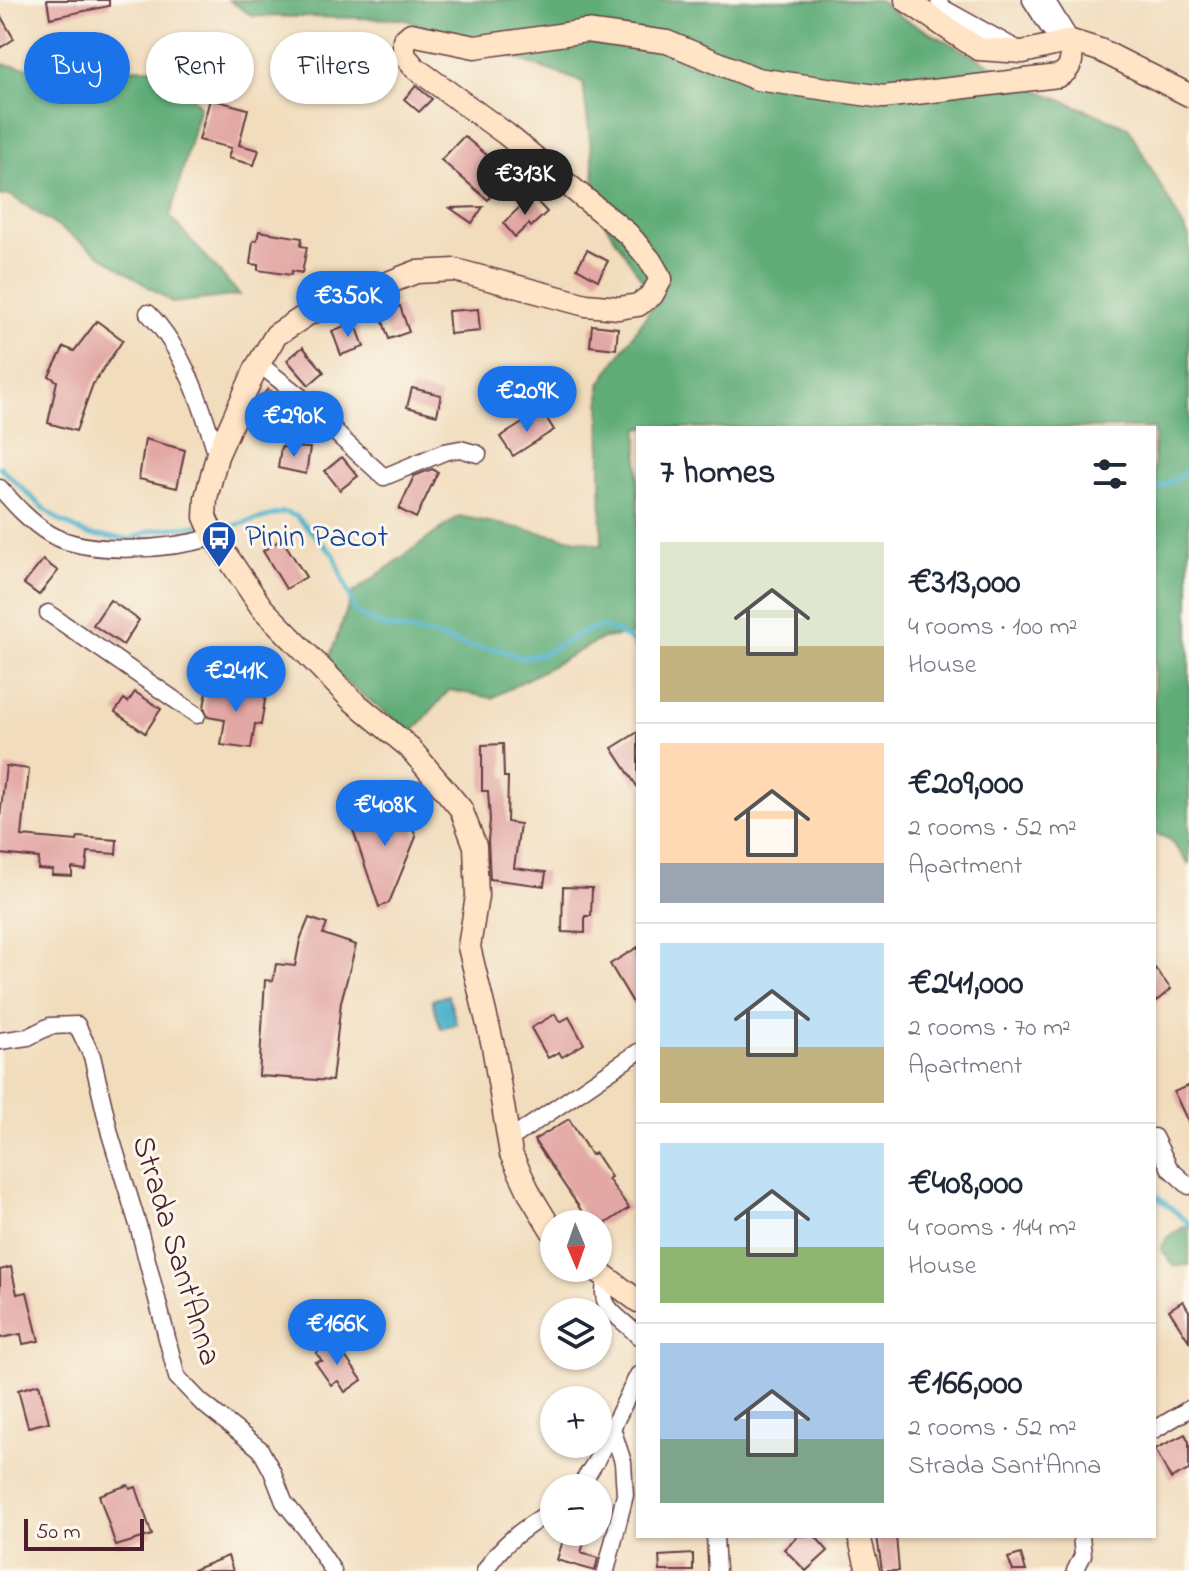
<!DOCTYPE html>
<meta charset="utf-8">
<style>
:root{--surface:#fff;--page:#f2f2f3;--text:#1f2937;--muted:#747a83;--line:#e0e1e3;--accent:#1a73e8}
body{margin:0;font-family:"Indie Flower",sans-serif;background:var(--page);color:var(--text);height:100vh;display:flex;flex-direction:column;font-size:30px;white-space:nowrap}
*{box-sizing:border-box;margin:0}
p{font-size:26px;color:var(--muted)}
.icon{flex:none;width:44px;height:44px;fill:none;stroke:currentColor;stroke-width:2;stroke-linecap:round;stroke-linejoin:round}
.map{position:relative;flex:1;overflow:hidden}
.side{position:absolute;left:636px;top:426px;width:520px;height:1112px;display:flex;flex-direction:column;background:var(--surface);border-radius:0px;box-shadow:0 2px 6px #0004}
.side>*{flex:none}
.top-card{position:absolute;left:24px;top:32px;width:492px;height:72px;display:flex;gap:16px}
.needle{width:52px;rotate:178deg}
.buttons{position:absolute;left:540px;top:1210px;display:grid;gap:16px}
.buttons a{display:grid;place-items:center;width:72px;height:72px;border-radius:50%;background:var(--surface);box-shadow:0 2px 6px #0004;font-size:40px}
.scale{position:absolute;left:24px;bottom:20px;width:120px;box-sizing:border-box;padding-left:8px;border:4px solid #4a1f2b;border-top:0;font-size:22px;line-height:28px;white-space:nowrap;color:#4a1f2b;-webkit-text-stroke:6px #fbf7ec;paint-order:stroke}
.price{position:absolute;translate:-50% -68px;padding:0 18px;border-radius:28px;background:var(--accent);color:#fff;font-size:26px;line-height:52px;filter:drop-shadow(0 2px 4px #0008)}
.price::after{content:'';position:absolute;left:50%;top:48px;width:24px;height:18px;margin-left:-12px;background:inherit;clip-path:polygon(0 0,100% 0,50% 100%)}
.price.selected{background:#222;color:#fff}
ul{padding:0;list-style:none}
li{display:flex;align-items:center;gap:24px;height:200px;padding:0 24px}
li+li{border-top:2px solid var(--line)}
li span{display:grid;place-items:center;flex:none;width:224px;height:160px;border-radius:0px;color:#555}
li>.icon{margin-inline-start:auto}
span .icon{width:96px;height:96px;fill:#fffc;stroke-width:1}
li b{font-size:34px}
h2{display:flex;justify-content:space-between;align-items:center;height:96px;padding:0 24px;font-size:34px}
.chip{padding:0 28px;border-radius:36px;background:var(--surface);box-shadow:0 2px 6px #0004;font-size:28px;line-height:72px}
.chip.selected{background:var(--accent);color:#fff}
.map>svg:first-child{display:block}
</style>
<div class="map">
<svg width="1189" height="1571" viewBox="0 0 1189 1571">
<rect width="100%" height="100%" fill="#fbf7ec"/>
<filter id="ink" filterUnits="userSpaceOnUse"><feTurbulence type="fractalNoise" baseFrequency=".0125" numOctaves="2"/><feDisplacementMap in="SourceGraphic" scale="16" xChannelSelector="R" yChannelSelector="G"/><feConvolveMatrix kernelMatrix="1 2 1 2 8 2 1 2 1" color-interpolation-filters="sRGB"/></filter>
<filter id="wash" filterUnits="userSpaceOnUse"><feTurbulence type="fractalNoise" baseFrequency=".006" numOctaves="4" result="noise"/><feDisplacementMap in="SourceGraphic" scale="32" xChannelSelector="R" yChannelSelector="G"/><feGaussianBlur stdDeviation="1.8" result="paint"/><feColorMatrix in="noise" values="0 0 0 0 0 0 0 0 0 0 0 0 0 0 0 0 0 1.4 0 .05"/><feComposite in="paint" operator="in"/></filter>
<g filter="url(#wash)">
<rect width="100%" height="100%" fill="#f1dcbc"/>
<g fill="#5eac77" stroke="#546651" stroke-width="2">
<polygon points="229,0 879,0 902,18 1040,91 1128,127 1189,237 1189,864 1169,839 1154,833 1154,428 638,428 638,634 603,638 492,698 449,690 412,733 326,667 353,593 459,516 602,545 600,384 656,301 599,214 583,82 403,19 252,16"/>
<polygon points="0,64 38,69 167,68 200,106 170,217 240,295 173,303 10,195 0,196"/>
<polygon points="1189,1223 1189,1265 1174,1266 1161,1249 1166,1239"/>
</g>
<polygon fill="#4cb1cb" stroke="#4b687b" stroke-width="2" points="448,995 457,1024 441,1029 432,1000"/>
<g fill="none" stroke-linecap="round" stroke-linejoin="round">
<g stroke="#4cb1cb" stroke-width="5">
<polyline points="0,467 41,506 59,520 88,535 130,539 153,530 200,525"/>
<polyline points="1154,491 1181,476 1189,468"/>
<polyline points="218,527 225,528 284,512 296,516 334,555 356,613 383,626 435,636 469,647 501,650 520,658 545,653 583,632 601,627 611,629 631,640 638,649"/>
<polyline points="1154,1194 1189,1223"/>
</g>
</g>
<g id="blocks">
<g fill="#e3a8a5">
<polygon points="47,0 109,0 109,6 50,18"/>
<polygon points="0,15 14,39 0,48"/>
<polygon points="362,61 371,89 350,96 341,68"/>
<polygon points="315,68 322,80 293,95 287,82"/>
<polygon points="416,86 432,99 419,112 404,99"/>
<polygon points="210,99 248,109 239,145 259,150 254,165 228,158 231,148 199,140"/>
<polygon points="464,136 507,172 488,200 441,160"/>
<polygon points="532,196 547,212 531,227 529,224 515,237 503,223"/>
<polygon points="483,207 472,223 450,208"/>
<polygon points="259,231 302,238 301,246 307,247 302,273 292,271 291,275 258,270 258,265 250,264 253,241 257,240"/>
<polygon points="587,250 608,261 598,280 577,268"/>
<polygon points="400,306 409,332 389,339 380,313"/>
<polygon points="478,309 480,331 450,334 448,311"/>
<polygon points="97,321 123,340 93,384 76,431 48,423 57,381 49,376 64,347 74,351"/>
<polygon points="355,322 364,347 341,355 332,331"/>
<polygon points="592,325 618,328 616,349 590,346"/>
<polygon points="303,347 324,372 309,385 287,360"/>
<polygon points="412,388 441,395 437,415 407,407"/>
<polygon points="268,389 289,405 277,421 256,405"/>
<polygon points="542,411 554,430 513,456 500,437"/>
<polygon points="145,439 185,450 177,488 139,479"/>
<polygon points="281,447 310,448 306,474 278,468"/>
<polygon points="342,457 358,476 340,490 325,471"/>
<polygon points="432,469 438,472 416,518 399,509 414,476"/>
<polygon points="282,539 306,577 286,589 263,551"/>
<polygon points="43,560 58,571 39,595 24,584"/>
<polygon points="110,600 139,620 123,645 93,625"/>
<polygon points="208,685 266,694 261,725 255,724 251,749 221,745 225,720 208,717 204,707"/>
<polygon points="135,692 161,709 145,733 115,712 124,699 128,702"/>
<polygon points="638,732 638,788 612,748"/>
<polygon points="503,744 504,777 508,777 507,822 520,824 514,868 546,872 544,886 490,879 488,840 490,820 488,791 482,791 482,745"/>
<polygon points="6,766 29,769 22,836 77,841 78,837 117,840 116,854 88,852 86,870 72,868 72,876 52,875 53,870 38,869 39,858 0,854 0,818"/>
<polygon points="405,803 416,837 389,903 379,907 350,821"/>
<polygon points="563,887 592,888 591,916 585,916 585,933 562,932"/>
<polygon points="309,918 327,924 323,934 356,945 341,1002 332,1081 259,1076 265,980 273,981 276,964 295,966 300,940"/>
<polygon points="638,947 638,1011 610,964"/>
<polygon points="1154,967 1171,989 1154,1003"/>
<polygon points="555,1014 560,1022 569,1017 584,1044 562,1057 559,1052 548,1058 531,1028"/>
<polygon points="1189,1085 1189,1124 1174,1092"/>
<polygon points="569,1119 591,1155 595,1153 611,1177 608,1179 629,1208 605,1224 573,1224 585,1216 534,1140"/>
<polygon points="11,1267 17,1294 27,1292 39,1341 23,1344 21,1334 0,1338 0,1270"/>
<polygon points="1183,1301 1189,1311 1189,1341 1169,1310"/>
<polygon points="334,1341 362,1380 345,1392 338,1381 331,1385 315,1362 322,1361 316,1353"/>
<polygon points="39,1384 49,1422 28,1427 18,1390"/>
<polygon points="1185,1434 1189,1442 1189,1470 1171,1479 1155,1449"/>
<polygon points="128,1485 130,1489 136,1487 152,1535 116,1546 99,1495"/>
<polygon points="573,1532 587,1532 581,1553 598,1558 595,1571 557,1560 564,1537 571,1539"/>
<polygon points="798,1536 815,1536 828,1551 806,1571 784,1549"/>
<polygon points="877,1536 896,1536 899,1571 882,1571"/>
<polygon points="693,1554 693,1571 660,1571 659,1556"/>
<polygon points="1021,1554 1026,1571 1013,1571 1008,1558"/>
<polygon points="228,1556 233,1571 193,1571 193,1570"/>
</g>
</g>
</g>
<g filter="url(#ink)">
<use href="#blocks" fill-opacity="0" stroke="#633b41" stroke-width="2"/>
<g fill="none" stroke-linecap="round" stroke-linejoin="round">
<g stroke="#633b41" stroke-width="19">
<g id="street">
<polyline points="939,0 941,7 1017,49"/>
<polyline points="1031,0 1049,28 1071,41"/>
<polyline points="1046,0 1070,39"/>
<path d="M148,313C184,349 203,408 217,456"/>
<polyline points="258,363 321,413 340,437 384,477 444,452 460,449 478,454"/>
<path d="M0,488C15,505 30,522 50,534C90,557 172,549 214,537"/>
<polyline points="48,613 197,715"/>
<polyline points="0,1041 28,1037 50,1026 77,1025 92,1056 110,1134 138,1225 177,1377 201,1402 260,1449 272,1471 284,1502 305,1528 333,1571"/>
<polyline points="1154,1137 1170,1169 1189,1186"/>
<polyline points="509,1140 638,1052"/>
<path d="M607,1279C595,1309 621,1316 638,1336"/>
<polyline points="1154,1430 1189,1409"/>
<polyline points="579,1488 596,1461 638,1375"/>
<polyline points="715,1536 717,1571"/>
<path d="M485,1571C502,1542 526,1527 554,1509"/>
<polyline points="606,1571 625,1495 623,1462 612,1428"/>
<polyline points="1075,1571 1083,1555 1081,1536"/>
</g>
</g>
<g stroke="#633b41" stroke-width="25">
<g id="secondary">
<polyline points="906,0 978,49 1023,52 1071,41"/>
<polyline points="1071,41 1100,50 1189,95"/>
<path d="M554,1234L531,1196L511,1154L493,1046L469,947L477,896L475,846L461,809L409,747L352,700L262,608L214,537L205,517L206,498L217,456L256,368L276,335L308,314L416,272L455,270L586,305L619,308L638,305L652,295L661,279L650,260L628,234L506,134L415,68L404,55V40L411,34L475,47L586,31L667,42L757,79L883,97L1058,76C1074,69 1072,56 1071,41"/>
<polyline points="594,1268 638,1301"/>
<polyline points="859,1536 868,1571"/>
</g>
</g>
<use href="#street" stroke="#fff" stroke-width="16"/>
<use href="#secondary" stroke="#ffe4c6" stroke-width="22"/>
</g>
</g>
<defs>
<g id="bus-pin" transform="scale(1.8)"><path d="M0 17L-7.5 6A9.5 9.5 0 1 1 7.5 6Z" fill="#1a4fb4" stroke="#fbf7ec"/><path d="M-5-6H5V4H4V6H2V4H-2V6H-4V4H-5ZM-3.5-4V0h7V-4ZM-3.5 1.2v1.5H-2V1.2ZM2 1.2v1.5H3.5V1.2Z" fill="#fff"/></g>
</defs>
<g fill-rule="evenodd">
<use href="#bus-pin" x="219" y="538"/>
</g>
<g text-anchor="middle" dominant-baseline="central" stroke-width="6" stroke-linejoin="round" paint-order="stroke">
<g font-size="32" fill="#164399" stroke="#fbf7ec" text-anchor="start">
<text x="245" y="538">Pinin Pacot</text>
</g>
<g font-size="32" fill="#4a1f2b" stroke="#fbf7ec">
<text transform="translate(175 1251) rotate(73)">Strada Sant'Anna</text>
</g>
</g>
</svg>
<div class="buttons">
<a><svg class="needle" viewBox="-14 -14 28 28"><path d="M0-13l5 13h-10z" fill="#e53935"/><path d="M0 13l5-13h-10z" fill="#747a83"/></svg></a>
<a><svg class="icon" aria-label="layers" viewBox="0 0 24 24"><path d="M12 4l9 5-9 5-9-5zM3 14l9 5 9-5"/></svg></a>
<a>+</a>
<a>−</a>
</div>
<div class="scale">50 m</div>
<b class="price selected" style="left:525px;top:217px">€313K</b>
<b class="price" style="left:348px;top:339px">€350K</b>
<b class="price" style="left:527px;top:434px">€209K</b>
<b class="price" style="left:294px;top:459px">€290K</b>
<b class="price" style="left:236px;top:714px">€241K</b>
<b class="price" style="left:385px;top:848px">€408K</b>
<b class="price" style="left:337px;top:1367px">€166K</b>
<div class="top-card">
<a class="chip selected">Buy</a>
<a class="chip">Rent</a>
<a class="chip">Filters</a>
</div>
<section class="side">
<h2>7 homes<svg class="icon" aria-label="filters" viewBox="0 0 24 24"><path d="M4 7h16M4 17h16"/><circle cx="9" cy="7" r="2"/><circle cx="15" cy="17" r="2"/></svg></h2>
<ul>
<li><span style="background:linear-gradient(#dfe7d0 65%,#c2b280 0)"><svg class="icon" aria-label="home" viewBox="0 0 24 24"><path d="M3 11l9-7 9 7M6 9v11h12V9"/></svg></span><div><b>€313,000</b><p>4 rooms · 100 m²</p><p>House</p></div></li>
<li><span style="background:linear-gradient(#ffd9b3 75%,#9aa5b1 0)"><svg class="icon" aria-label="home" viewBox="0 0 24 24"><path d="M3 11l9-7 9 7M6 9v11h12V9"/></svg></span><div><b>€209,000</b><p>2 rooms · 52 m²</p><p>Apartment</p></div></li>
<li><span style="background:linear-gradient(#bfe0f5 65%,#c2b280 0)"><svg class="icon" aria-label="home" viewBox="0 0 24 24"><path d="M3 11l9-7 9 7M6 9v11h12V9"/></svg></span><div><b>€241,000</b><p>2 rooms · 70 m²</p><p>Apartment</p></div></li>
<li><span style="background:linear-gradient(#bfe0f5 65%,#8fb573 0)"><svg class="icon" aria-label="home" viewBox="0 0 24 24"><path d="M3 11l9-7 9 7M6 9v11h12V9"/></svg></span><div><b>€408,000</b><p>4 rooms · 144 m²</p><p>House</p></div></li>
<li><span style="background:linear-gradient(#a9c7e8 60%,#7fa58c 0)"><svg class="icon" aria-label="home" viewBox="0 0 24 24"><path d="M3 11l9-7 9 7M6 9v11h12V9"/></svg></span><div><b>€166,000</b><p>2 rooms · 52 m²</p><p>Strada Sant'Anna</p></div></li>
</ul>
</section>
</div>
